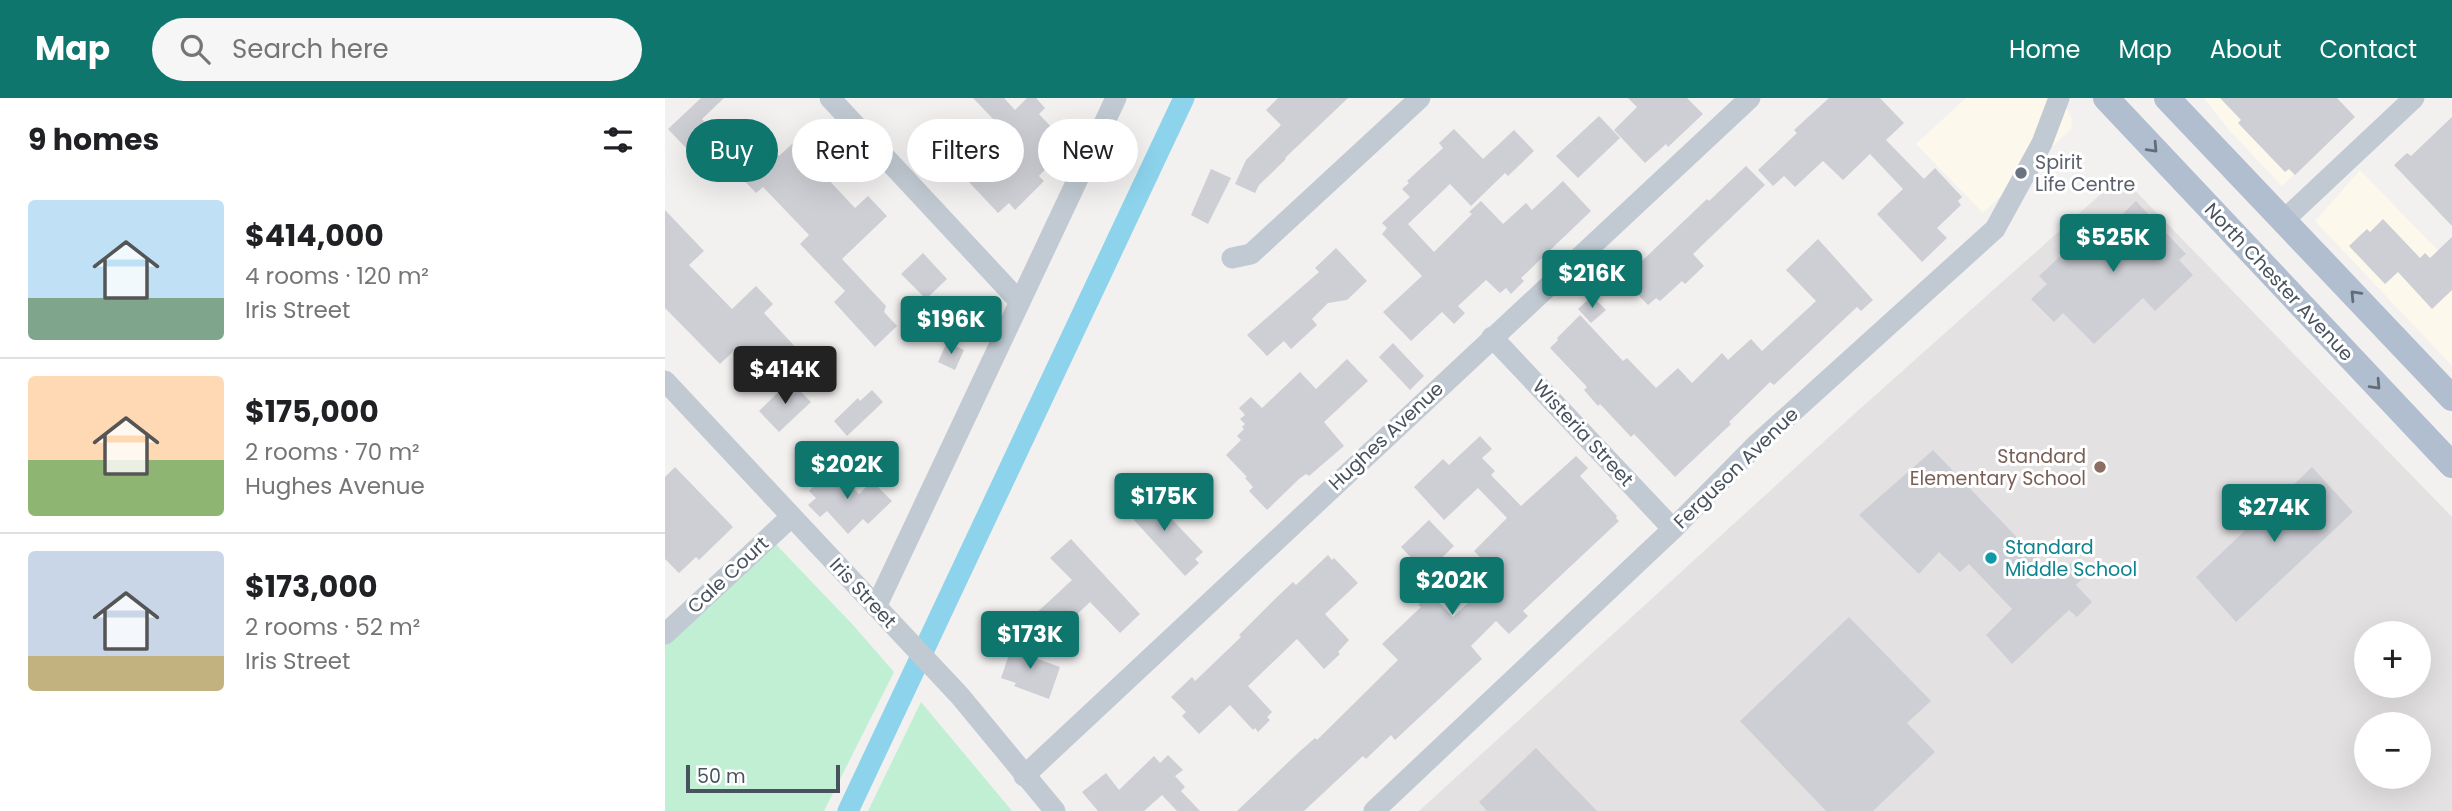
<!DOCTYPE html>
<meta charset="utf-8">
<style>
:root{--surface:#fff;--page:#f6f6f6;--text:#202124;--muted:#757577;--line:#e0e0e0;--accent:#0f766e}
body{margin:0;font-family:Poppins,sans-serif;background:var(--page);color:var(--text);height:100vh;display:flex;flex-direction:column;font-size:26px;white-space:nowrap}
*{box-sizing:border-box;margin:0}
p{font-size:23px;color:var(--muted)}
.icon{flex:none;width:38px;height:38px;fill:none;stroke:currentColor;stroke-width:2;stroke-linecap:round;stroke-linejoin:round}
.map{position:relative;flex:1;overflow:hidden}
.side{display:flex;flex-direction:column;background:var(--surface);width:665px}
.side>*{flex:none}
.banner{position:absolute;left:21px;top:21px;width:665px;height:63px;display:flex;gap:14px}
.controls{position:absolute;left:1689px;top:523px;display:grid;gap:14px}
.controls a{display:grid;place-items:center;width:77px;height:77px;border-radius:50%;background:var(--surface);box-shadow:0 7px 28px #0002;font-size:35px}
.scale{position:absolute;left:21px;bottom:18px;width:154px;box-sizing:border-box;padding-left:7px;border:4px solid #48525e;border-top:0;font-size:19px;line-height:24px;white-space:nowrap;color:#48525e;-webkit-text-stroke:5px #fff;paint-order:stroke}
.price{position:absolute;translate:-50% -60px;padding:0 16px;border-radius:7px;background:var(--accent);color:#fff;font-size:23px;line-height:46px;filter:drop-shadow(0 2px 4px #0008)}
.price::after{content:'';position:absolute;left:50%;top:42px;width:21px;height:16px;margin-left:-10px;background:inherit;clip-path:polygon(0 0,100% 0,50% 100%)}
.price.current{background:#222;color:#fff}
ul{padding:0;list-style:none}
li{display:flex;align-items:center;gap:21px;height:175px;padding:0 28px}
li+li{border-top:2px solid var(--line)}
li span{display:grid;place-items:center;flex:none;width:196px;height:140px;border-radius:7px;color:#555}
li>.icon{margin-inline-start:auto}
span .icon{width:84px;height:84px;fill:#fffc;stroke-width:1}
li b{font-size:30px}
h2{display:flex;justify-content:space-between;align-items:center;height:84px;padding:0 28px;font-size:30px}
.pill{padding:0 24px;border-radius:32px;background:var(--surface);box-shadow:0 7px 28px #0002;font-size:24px;line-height:63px}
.pill.current{background:var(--accent);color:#fff}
header{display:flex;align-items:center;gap:42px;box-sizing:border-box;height:98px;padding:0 35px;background:var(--accent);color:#fff}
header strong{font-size:33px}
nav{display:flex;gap:38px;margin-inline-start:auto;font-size:24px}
.search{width:490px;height:63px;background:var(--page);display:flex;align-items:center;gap:18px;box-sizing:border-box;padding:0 24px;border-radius:38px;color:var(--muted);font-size:26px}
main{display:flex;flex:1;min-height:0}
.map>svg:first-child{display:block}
</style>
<header>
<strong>Map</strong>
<div class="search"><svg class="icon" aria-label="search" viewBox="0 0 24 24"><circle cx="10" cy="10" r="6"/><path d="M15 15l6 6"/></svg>Search here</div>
<nav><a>Home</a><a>Map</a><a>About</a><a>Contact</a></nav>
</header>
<main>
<section class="side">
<h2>9 homes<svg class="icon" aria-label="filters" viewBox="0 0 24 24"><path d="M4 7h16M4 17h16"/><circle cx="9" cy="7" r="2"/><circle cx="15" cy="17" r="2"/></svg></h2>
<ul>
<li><span style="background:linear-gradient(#bfe0f5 70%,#7fa58c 0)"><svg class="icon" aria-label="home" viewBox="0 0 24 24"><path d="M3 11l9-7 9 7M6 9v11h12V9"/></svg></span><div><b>$414,000</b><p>4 rooms · 120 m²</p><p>Iris Street</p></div></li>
<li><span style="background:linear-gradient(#ffd9b3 60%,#8fb573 0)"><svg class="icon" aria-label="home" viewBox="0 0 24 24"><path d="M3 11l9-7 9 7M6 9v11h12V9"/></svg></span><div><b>$175,000</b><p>2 rooms · 70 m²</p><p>Hughes Avenue</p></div></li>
<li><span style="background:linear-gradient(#c9d6e8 75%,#c2b280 0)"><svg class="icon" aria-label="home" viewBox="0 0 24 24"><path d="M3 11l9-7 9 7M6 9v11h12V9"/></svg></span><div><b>$173,000</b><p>2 rooms · 52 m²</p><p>Iris Street</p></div></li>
</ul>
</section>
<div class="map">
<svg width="1787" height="713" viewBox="0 0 1787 713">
<rect width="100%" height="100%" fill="#f3f0f0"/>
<g fill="#fcf8eb">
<polygon points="1301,0 1392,0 1402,11 1407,21 1406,31 1318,115 1251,46"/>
<polygon points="1539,0 1670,0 1689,21 1617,88 1564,32"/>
<polygon points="1695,72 1787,167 1787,268 1650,123"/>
</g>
<path fill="#e4e1e2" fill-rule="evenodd" d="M1456,78L1787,419V713H754L1187,318ZM1701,536H1754V588H1701ZM1701,626H1754V679H1701Z"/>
<g fill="#c0efd4">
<polygon points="101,436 188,527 229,574 159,713 0,713 0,530"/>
<polygon points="256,604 347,713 203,713"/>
</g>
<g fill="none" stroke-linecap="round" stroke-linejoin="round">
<polyline stroke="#8dd3ec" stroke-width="21" points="183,713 519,0"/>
</g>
<g fill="#cdcfd5">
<polygon points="36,0 59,0 37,21 44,28 21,50 3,31"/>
<polygon points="308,0 339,0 350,12 362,0 371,0 380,10 374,16 400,44 395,49 398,52 374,78 379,83 350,112 344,105 333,115 287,66 331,24"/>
<polygon points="613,0 683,0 620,60 621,61 594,87 590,95 570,86 581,62 616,27 601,12"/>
<polygon points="963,0 1022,0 1038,16 1003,49 1001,46 980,65 949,32 972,9"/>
<polygon points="1164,0 1215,0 1239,25 1221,42 1259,81 1270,70 1297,99 1293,103 1296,107 1272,130 1282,140 1257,164 1212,116 1238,91 1205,56 1178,82 1158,63 1130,89 1119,78 1108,88 1093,72 1132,35 1129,32"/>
<polygon points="1555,0 1672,0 1690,19 1630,77 1624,71 1620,74 1573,25 1576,22"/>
<polygon points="934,18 955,40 913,80 891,58"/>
<polygon points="1787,19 1787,128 1729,67 1742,55 1746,58"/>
<polygon points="789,31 818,61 849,32 869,53 843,78 840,75 806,108 785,86 743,126 769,154 807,116 804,114 816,103 838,126 861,105 867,112 898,83 926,113 856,180 859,183 846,196 841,190 835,195 821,182 793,208 800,215 789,226 777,214 746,243 718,214 757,178 717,136 722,130 717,125 745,99 737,91 744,85 742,83 778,50 774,45"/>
<polygon points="146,32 157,43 152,47 156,51 145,62 190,110 203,98 222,118 177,161 221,208 219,214 232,228 210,249 169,204 180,193 135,146 144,137 98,89 91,95 72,75 103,46 114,58 141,33 142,35"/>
<polygon points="1081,68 1100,87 1028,156 1039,168 1020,186 1017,183 995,203 991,200 983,207 958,181 1042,101 1044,103"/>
<polygon points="546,71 566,80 543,126 526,117"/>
<polygon points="1471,103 1521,156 1514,162 1528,177 1490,213 1478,200 1429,246 1398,215 1389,224 1366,201 1382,186 1374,178 1431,125 1439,134"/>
<polygon points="0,112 39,153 24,167 67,211 91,188 108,206 99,215 133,252 129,256 132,259 109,282 75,247 55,266 0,210"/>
<polygon points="1718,121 1755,160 1760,155 1765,160 1787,139 1787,192 1767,211 1733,174 1720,186 1684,148 1702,131 1705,134"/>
<polygon points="1153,141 1208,202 1196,213 1192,209 1109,287 1105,284 1064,324 1066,326 1010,379 969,336 966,339 935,306 933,308 919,292 922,289 885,250 893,242 892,240 915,217 958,263 962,260 991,290 1013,270 1027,285 1057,255 1063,262 1086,241 1097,253 1151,203 1121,172"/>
<polygon points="671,150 702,183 682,202 663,205 647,221 652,227 626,251 619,243 602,258 582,237 654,174 650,170"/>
<polygon points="258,155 282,181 261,201 236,176"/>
<polygon points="927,198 941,212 926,225 913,211"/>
<polygon points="282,244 299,252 290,272 273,264"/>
<polygon points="728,245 759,278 745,292 714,259"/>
<polygon points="682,261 703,283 659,324 679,348 644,378 641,376 634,381 602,412 584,393 588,389 580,380 582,379 561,357 576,342 572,338 579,331 577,329 580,326 575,321 580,317 574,310 586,299 597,310 635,274 651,291"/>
<polygon points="125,283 146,304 114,334 94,313"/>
<polygon points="207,292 218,304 182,338 169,323 193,300 195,303"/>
<polygon points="815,338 827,351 817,360 830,373 826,377 856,408 911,358 923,370 915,378 952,418 951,420 954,423 858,513 863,518 844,536 831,523 806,548 817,561 730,642 726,637 701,661 698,658 639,713 572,713 634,654 650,640 652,642 733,562 717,546 756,509 753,507 765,495 788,519 832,477 809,453 842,420 813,390 779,422 749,389 778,361 784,367"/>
<polygon points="1268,352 1391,480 1406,465 1420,478 1411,487 1427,504 1412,519 1404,512 1347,566 1321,537 1347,511 1304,466 1295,474 1274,454 1254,476 1194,417"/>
<polygon points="10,369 68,429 34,462 31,459 14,475 0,461 0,379"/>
<polygon points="168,369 194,396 207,383 227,403 203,426 198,421 183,436 162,413 155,419 143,407 151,400 144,393"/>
<polygon points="1647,369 1688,414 1571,524 1531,479"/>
<polygon points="479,392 538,454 530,461 534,465 520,478 459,411"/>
<polygon points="764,422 789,448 761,475 736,449"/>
<polygon points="406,441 475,516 455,535 425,504 386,541 366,520 407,482 385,460"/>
<polygon points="663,457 667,462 669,460 693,485 660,516 684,542 673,554 675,556 659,571 632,541 583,588 607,614 602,619 605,622 593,634 590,630 588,632 565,607 534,636 517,618 521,614 506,599 527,579 530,583 576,539 574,537 611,500 628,484 631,487"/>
<polygon points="1184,519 1266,603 1242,625 1270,654 1208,713 1161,713 1075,623"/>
<polygon points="349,542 375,551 367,559 395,569 384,601 349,588 351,585 336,580"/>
<polygon points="871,650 932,713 822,713 814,704"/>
<polygon points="503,657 518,672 510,678 520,689 516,693 535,713 512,713 497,697 479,713 433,713 417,694 441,675 454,692 489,658 495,665"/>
</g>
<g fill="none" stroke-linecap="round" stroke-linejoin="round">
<g stroke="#c1cad2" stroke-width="21">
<polyline points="165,0 355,204"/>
<polyline points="1619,122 1749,0"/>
<polyline points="567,160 586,156 755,0"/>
<polyline points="827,239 1008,431"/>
<polyline points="0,283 295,598 390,713"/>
<polyline points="211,509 451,0"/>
<polyline points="0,536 126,419"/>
<polyline points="359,678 1085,0"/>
<polyline points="709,713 1008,431 1092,346 1330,131 1377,45 1394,0"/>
</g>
<g stroke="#b0becf" stroke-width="26">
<polyline points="1441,0 1787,367"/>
<polyline points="1502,0 1787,300"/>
</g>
</g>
<defs><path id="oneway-chevron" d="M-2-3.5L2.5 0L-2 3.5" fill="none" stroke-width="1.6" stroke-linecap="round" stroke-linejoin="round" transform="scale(1.75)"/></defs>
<g stroke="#626d7a">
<use href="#oneway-chevron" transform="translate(1488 50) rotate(47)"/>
<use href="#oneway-chevron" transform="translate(1690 197) rotate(-133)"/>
<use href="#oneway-chevron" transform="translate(1711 287) rotate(47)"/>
</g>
<circle fill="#6b7280" stroke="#fff" stroke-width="2.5" cx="1356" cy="75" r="7"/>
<circle fill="#8d6e63" stroke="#fff" stroke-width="2.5" cx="1435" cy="369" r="7"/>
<circle fill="#0f9aa8" stroke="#fff" stroke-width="2.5" cx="1326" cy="460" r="7"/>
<g text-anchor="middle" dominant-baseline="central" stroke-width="6" stroke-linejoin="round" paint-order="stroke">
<g font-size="19" fill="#5b616d" stroke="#fff" text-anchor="start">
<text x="1370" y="64">Spirit<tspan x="1370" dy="22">Life Centre</tspan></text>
</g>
<g font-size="19" fill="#48525e" stroke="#fff">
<text transform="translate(1614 184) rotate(47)">North Chester Avenue</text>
<text transform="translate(918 335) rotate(47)">Wisteria Street</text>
<text transform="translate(721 338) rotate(-43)">Hughes Avenue</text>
<text transform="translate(1071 370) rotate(-44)">Ferguson Avenue</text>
<text transform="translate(63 477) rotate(-43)">Cale Court</text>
<text transform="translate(198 495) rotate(47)">Iris Street</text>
</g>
<g font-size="19" fill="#785e54" stroke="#fff" text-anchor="end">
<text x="1421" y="358">Standard<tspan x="1421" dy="22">Elementary School</tspan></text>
</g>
<g font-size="19" fill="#0d838f" stroke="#fff" text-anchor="start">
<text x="1340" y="449">Standard<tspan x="1340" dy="22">Middle School</tspan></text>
</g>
</g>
</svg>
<div class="controls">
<a>+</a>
<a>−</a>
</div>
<div class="scale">50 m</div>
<b class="price" style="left:1448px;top:176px">$525K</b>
<b class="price" style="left:927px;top:212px">$216K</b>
<b class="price" style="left:286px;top:258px">$196K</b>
<b class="price current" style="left:120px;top:308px">$414K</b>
<b class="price" style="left:182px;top:403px">$202K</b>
<b class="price" style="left:499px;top:435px">$175K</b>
<b class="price" style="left:1609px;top:446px">$274K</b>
<b class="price" style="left:787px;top:519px">$202K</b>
<b class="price" style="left:365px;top:573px">$173K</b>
<div class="banner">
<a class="pill current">Buy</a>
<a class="pill">Rent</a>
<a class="pill">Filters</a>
<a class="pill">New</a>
</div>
</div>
</main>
